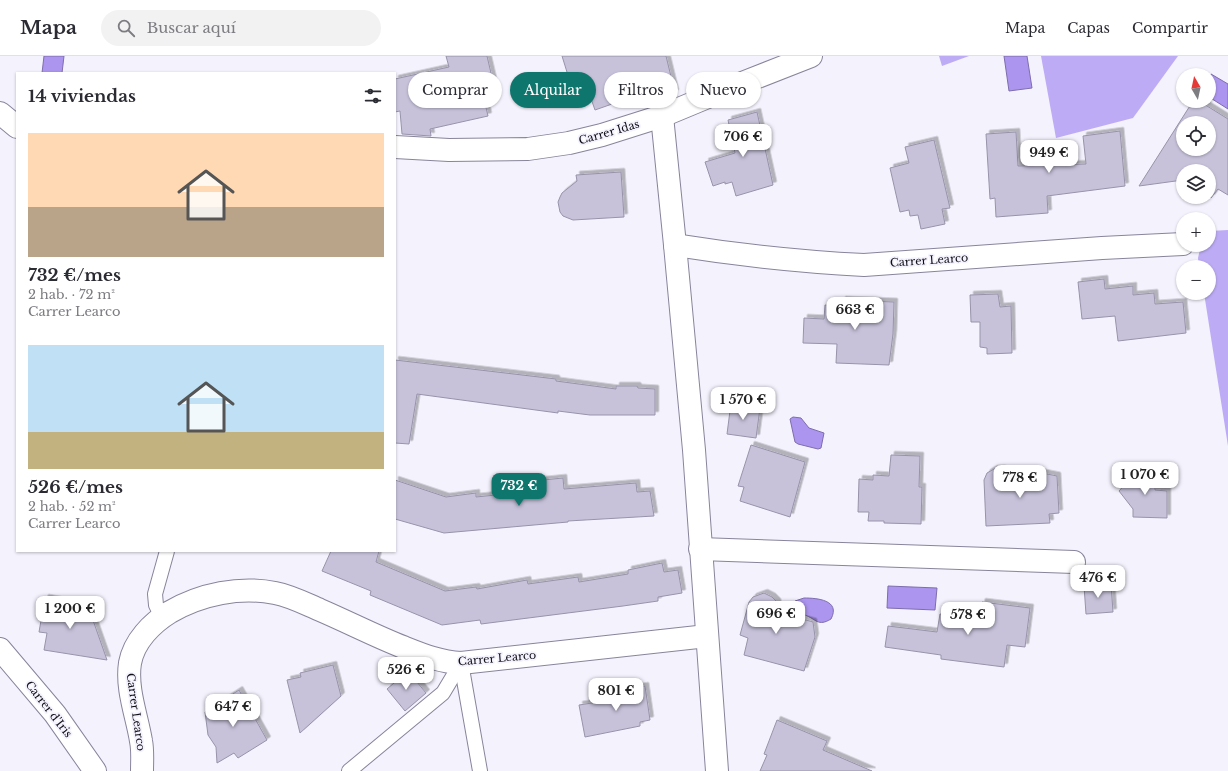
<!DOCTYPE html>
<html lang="es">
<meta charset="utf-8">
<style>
:root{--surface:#fff;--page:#f2f2f3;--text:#2b2b33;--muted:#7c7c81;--line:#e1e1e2;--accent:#0f766e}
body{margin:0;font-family:"Libre Baskerville",serif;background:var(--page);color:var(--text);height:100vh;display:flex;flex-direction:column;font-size:15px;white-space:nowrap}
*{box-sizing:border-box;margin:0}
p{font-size:13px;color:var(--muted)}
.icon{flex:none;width:22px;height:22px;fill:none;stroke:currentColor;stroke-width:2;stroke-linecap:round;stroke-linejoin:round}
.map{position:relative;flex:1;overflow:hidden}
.drawer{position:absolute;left:16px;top:16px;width:380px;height:480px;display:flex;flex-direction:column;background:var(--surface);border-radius:0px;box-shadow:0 1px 3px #0004}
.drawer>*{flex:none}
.hud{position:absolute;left:408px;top:16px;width:380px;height:36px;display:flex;gap:8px}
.needle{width:26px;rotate:351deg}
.fabs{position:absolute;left:1176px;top:12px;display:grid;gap:8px}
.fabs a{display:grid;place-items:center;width:40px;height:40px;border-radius:50%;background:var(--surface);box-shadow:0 1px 3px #0004;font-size:20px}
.price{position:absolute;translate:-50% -34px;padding:0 9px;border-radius:8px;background:#fff;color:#222;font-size:13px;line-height:26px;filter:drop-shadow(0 1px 2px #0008)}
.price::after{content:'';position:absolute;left:50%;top:24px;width:12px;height:9px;margin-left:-6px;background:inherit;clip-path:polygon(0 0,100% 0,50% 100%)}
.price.on{background:var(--accent);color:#fff}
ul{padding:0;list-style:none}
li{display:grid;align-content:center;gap:8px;height:212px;padding:0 12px}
li span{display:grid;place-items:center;height:124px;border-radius:0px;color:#555}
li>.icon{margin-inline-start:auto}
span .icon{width:72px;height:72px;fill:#fffc;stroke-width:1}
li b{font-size:17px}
h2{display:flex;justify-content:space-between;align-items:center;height:48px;padding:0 12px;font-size:17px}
.chip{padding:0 14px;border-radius:18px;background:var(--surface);box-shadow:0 1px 3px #0004;font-size:14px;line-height:36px}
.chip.on{background:var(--accent);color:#fff}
header{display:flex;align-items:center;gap:24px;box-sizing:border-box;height:56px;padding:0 20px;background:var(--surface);border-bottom:1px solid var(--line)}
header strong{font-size:19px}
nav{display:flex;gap:22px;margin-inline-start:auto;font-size:14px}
.search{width:280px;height:36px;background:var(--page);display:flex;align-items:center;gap:10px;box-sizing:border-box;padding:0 14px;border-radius:22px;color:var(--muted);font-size:15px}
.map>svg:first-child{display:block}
</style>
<header>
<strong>Mapa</strong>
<div class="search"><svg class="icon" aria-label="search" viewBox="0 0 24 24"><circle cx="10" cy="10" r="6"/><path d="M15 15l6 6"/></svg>Buscar aquí</div>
<nav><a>Mapa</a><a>Capas</a><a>Compartir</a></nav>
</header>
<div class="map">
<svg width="1228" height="715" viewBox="0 0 1228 715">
<defs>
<filter id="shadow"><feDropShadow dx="3.5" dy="-3.5" stdDeviation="0" flood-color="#0004"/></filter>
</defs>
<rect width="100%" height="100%" fill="#f4f2fd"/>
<g fill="#bdacf5">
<polygon points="939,0 969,0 942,10"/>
<polygon points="1041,0 1178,0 1133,62 1056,82"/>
<polygon points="1228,174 1228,390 1204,237 1209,237 1209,211 1199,211 1198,202 1201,189 1209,189 1209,175"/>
</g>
<g fill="#ac95ee" stroke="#7e6dae">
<polygon points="44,0 64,0 62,17 42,17"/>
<polygon points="1004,0 1027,0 1032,32 1009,35"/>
<polygon points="1211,18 1228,28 1228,53 1209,41 1209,21"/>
<polygon points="793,361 801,362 809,372 824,377 821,392 818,393 798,388 795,386 790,363"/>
<polygon points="888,530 937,532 935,554 887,552"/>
<path d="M804,542C817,542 841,544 831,563C818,571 816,563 805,559C800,557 797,557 793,554L792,548L795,545Z"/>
</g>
<g fill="#c7c2da" stroke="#9893aa" fill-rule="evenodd" filter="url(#shadow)">
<polygon points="446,0 487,0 494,30 487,32 488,39 483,39 488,60 430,73 431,80 402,78 400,55 395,56 395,23 449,11"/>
<polygon points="562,0 666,0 675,37 652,46 649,35 595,54 589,37 579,40 575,28 571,29"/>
<path d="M1193,45H1199L1228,63V139L1218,133L1211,142L1209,140V115H1183V124L1139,130ZM1183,67H1209V93H1183Z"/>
<polygon points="757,56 773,129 736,140 732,126 725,128 725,126 713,130 705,106 735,97 728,64"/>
<polygon points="1120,75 1125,130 1047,140 1048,157 996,161 995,142 990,143 986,78 1016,76 1018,110 1086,108 1083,80"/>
<polygon points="934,84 950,152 942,153 945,168 921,173 918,159 910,160 909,154 900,156 890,112 909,107 905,91"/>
<polygon points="621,116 624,161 573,164 563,160 560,156 558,146 560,141 562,137 577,125 576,119"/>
<polygon points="1104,223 1105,233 1133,230 1133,239 1154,237 1155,248 1183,246 1186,277 1118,285 1115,260 1082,263 1078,226"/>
<polygon points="998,238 1000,251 1011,250 1012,297 987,298 987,292 980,291 980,266 971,266 970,239"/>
<polygon points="842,244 894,246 893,278 889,309 836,307 837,288 803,287 804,262 824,263 825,249 842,250"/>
<polygon points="395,304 556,323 556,325 616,333 616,330 637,330 638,332 655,333 655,359 590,359 558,355 558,357 417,338 409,388 395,387"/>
<polygon points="731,347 760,352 756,382 727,378"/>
<polygon points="751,389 805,406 790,461 740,445 744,431 738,430"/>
<polygon points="891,399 920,400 919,431 922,431 921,468 884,467 884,465 868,465 869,456 858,456 859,423 873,424 873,419 889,420"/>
<polygon points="994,413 1002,413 1007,416 1027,423 1042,417 1057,420 1059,457 1049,458 1050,467 986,470 984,424 987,417"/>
<polygon points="1137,415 1155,415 1155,434 1167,435 1167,462 1133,461 1133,453 1119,435"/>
<polygon points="563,422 564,433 636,427 637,436 650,435 654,460 568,465 568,466 444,477 395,463 395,424 446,441 476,437 476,441 535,435 534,425"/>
<polygon points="331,495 379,495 376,506 445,535 476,531 477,533 527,524 528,528 578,521 579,526 628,518 628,514 662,507 664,516 678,514 682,537 658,541 658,545 623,550 481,568 480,564 442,569 370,539 371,535 322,515"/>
<polygon points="1111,528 1113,556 1086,558 1084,530"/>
<polygon points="764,537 772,541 777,546 779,562 806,564 813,566 815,581 804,615 744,599 748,582 740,579 749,546 753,541"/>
<polygon points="45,542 88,550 107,604 44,594 47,577 39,576"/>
<polygon points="982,546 1030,552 1025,591 1007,589 1004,611 941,603 941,599 885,591 888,570 937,576 940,558 979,563"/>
<polygon points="333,609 341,640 300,677 287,624 301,621 300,617"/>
<polygon points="408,615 426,637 405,655 387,633"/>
<polygon points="645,630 650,664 640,666 640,670 585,681 579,649 611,644 610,636"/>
<polygon points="239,634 267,684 238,702 234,697 217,707 216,691 208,679 205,656"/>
<polygon points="777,664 827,685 823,694 872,715 760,715 767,699 764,698"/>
</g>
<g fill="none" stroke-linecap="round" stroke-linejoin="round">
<g stroke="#88849b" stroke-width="16">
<g id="lane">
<polyline points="162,561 156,549 155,538 167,495"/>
<polyline points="461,607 480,715"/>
<polyline points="349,715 443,637 461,607"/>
</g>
</g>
<g stroke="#88849b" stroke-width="24">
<g id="street">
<polyline points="0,57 17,71"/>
<polyline points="662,60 675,189 694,394 717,715"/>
<polyline points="395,91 449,94 528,93 569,87 602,79 662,60 727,33 811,0"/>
<path d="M675,189C738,199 801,206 864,209L1102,192L1183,188"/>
<polyline points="700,493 1074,506"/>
<polyline points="0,593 55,658 95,715"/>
<path d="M142,715C142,705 143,695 141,685C137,660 126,633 130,607C134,585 152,567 170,556C201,538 240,530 275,537C291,540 306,548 320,554C348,566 375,580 403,591C423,599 440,606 461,607L707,580"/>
</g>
</g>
<use href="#lane" stroke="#fff" stroke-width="14"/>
<use href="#street" stroke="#fff" stroke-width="22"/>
</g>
<g text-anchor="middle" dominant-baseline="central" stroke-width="3.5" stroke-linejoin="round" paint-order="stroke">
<g font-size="11" fill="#110f17" stroke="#f4f2fd">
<text transform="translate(609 76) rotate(-16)">Carrer Idas</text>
<text transform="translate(929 204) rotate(-4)">Carrer Learco</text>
<text transform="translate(497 602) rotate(-5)">Carrer Learco</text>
<text transform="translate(49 653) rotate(52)">Carrer d'Iris</text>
<text transform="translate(136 656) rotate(82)">Carrer Learco</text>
</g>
</g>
</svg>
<div class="fabs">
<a><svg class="needle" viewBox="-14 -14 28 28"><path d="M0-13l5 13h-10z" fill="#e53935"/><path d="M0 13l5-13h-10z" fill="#7c7c81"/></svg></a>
<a><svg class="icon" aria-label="locate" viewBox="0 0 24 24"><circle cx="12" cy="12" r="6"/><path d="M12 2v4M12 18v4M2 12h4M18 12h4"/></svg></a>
<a><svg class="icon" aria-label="layers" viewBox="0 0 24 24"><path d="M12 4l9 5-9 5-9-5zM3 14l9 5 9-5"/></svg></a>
<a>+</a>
<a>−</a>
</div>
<b class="price" style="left:743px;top:102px">706 €</b>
<b class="price" style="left:1049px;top:118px">949 €</b>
<b class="price" style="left:855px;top:275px">663 €</b>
<b class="price" style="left:743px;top:365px">1 570 €</b>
<b class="price" style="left:1145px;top:440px">1 070 €</b>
<b class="price" style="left:1020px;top:443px">778 €</b>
<b class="price on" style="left:519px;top:451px">732 €</b>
<b class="price" style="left:1098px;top:543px">476 €</b>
<b class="price" style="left:70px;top:574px">1 200 €</b>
<b class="price" style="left:776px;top:579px">696 €</b>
<b class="price" style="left:968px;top:580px">578 €</b>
<b class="price" style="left:406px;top:635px">526 €</b>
<b class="price" style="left:616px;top:656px">801 €</b>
<b class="price" style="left:233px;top:672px">647 €</b>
<div class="hud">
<a class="chip">Comprar</a>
<a class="chip on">Alquilar</a>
<a class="chip">Filtros</a>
<a class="chip">Nuevo</a>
</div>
<section class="drawer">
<h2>14 viviendas<svg class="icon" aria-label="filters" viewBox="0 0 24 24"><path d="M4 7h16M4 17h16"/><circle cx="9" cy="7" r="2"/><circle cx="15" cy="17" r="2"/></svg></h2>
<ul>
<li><span style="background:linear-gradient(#ffd9b3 60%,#b9a48a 0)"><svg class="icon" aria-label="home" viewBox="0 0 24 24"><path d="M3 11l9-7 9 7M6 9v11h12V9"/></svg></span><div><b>732 €/mes</b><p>2 hab. · 72 m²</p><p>Carrer Learco</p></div></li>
<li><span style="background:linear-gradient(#bfe0f5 70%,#c2b280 0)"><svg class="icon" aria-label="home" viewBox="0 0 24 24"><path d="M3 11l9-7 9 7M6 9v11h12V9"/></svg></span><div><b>526 €/mes</b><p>2 hab. · 52 m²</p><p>Carrer Learco</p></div></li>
</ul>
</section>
</div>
